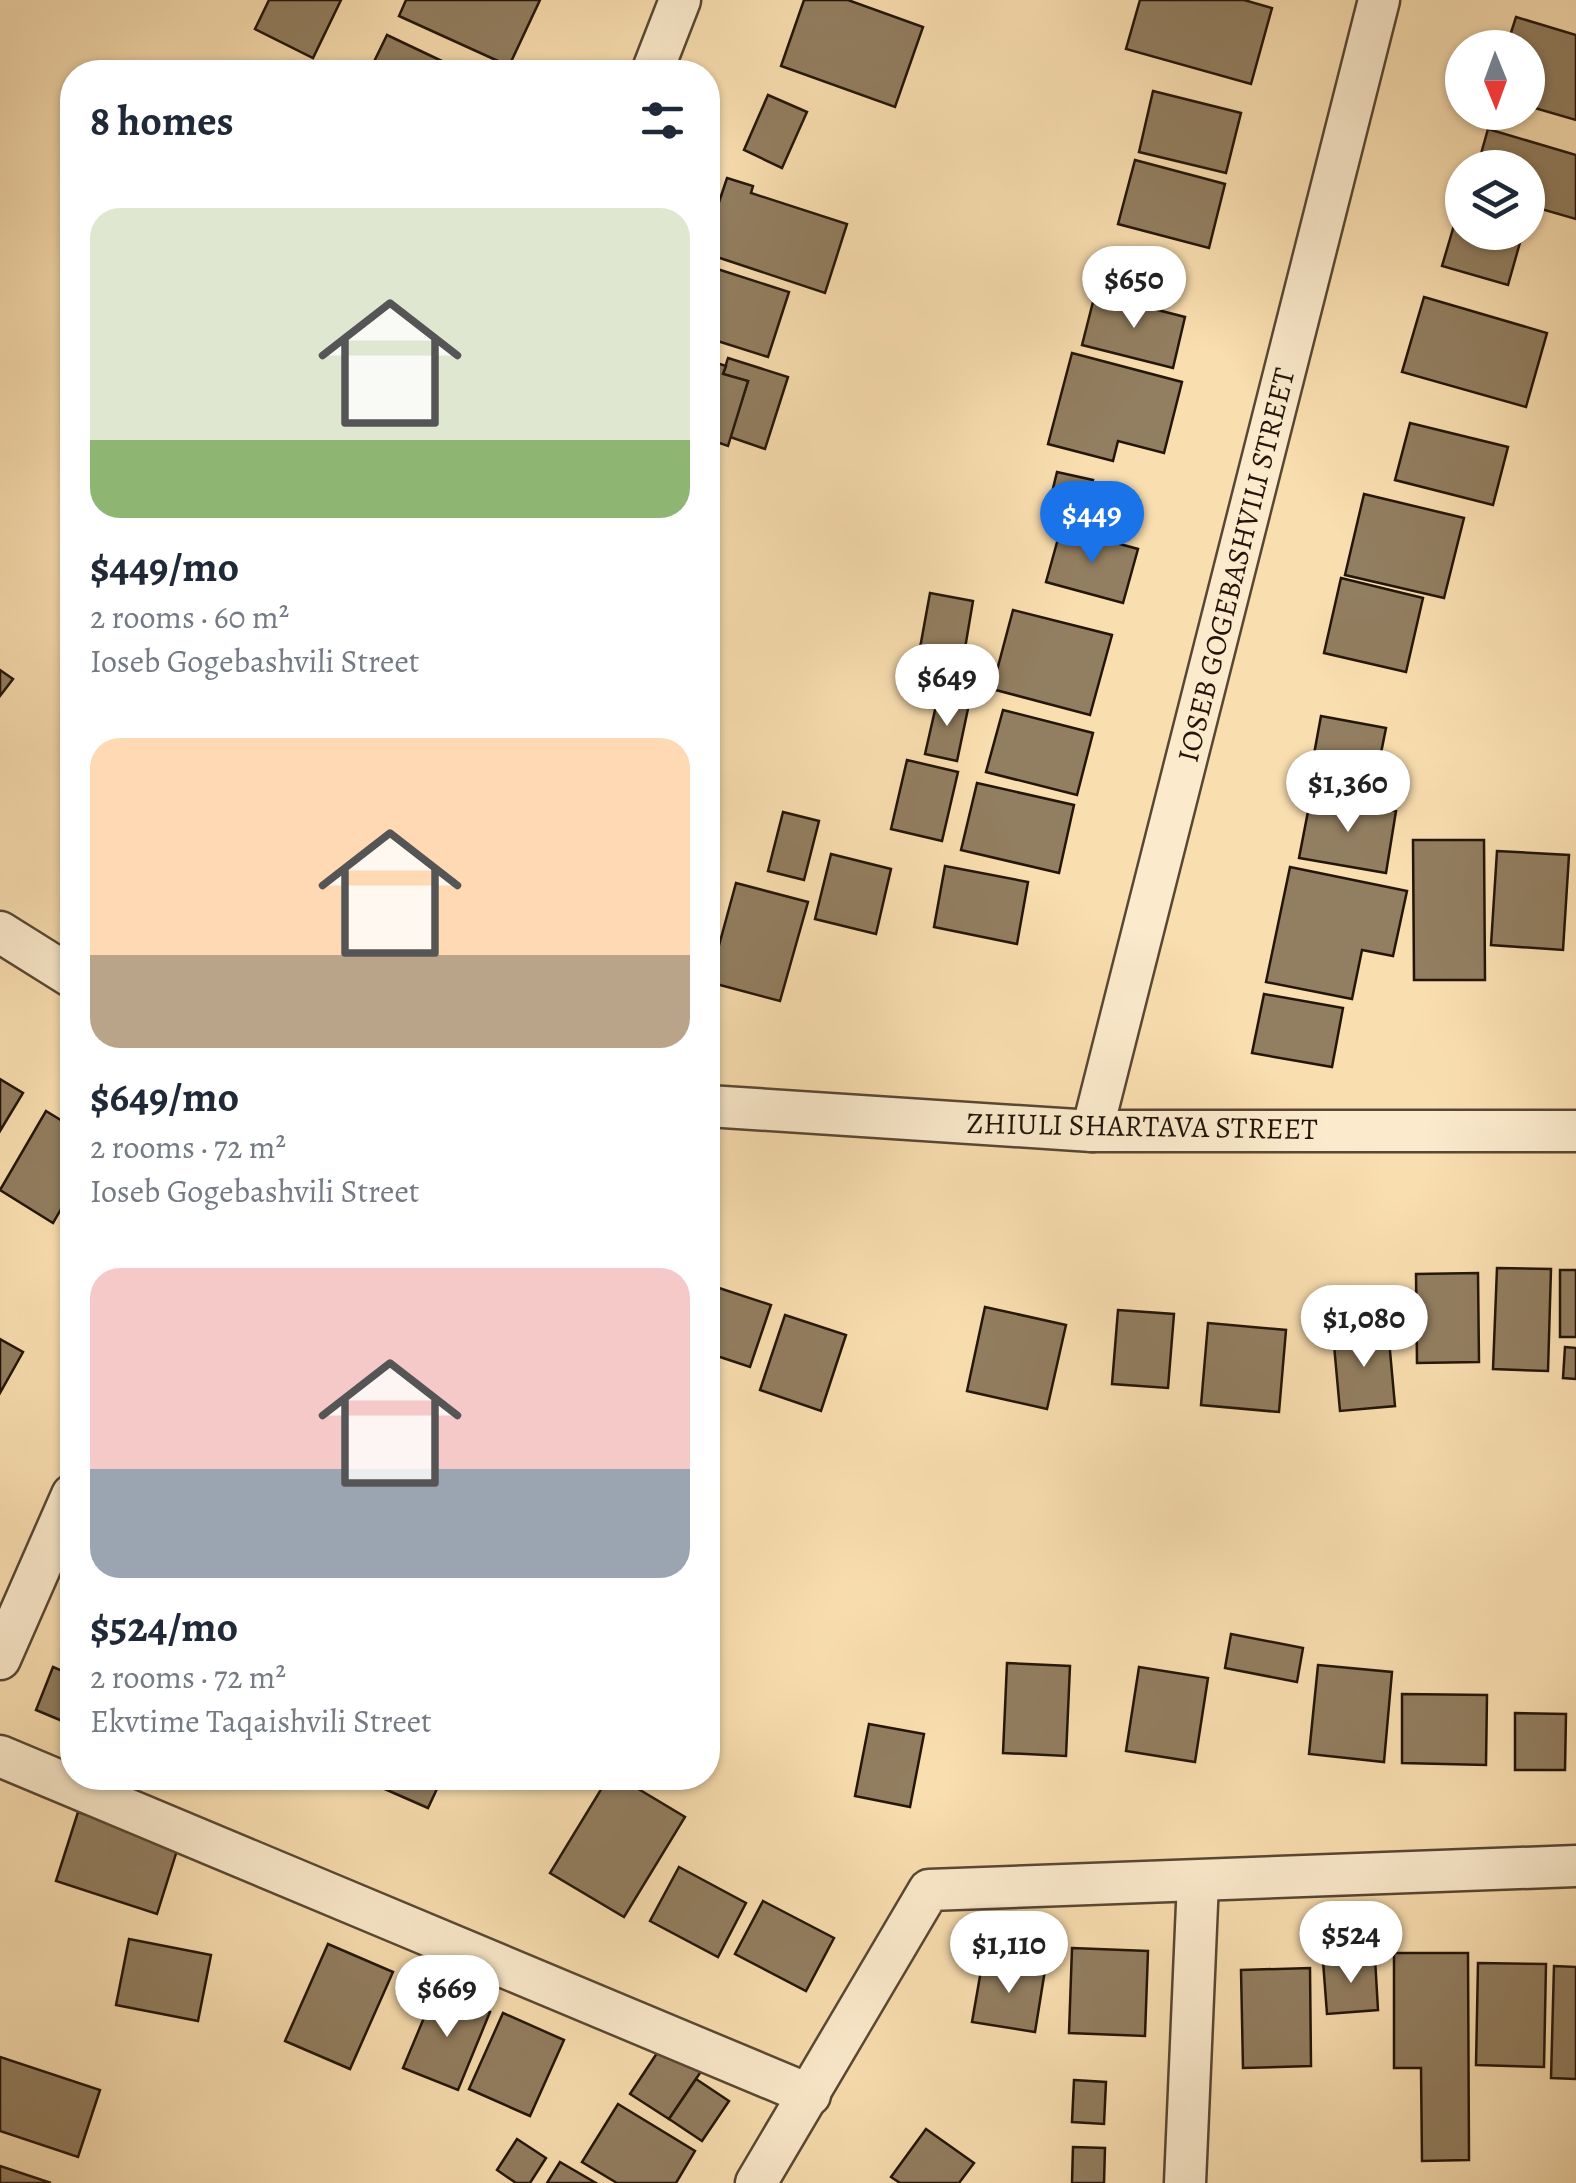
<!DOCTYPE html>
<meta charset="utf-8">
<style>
:root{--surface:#fff;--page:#f6f6f7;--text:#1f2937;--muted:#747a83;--accent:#1a73e8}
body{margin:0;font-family:Alegreya,serif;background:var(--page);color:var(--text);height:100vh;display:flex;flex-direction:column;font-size:38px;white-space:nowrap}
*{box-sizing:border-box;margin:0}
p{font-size:32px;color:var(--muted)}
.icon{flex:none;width:55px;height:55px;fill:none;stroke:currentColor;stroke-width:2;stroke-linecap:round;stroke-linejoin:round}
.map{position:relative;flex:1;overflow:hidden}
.sheet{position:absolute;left:60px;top:60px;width:660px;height:1730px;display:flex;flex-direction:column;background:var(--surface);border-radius:40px;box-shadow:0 2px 8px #0004}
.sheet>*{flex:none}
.needle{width:65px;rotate:179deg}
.tools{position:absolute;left:1445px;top:30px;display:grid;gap:20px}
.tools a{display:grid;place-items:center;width:100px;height:100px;border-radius:50%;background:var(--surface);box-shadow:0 2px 8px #0004;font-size:50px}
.price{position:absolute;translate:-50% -85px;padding:0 22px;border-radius:35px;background:#fff;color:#222;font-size:32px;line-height:65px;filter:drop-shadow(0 2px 5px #0008)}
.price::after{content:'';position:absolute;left:50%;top:60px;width:30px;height:22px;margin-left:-15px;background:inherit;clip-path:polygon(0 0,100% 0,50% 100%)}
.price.active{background:var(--accent);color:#fff}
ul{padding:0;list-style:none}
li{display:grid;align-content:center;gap:20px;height:530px;padding:0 30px}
li span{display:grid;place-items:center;height:310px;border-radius:30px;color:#555}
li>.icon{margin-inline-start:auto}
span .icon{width:180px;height:180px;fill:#fffc;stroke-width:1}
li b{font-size:42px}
h2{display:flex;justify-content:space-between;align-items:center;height:120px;padding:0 30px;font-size:42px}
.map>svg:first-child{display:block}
</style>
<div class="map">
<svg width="1576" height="2183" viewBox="0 0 1576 2183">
<rect width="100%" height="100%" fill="#f9deb0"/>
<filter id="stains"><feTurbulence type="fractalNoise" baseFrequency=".002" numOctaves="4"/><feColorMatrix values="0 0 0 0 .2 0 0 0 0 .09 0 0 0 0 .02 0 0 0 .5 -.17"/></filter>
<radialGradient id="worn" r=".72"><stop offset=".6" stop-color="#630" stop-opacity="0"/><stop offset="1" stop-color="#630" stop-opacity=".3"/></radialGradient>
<g fill="#927e60" stroke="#231509" stroke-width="2.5">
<polygon points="269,0 341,0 313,58 255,29"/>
<polygon points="406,0 540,0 509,66 399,16"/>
<polygon points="804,0 848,0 923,27 895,107 781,66"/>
<polygon points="1140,0 1244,0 1272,8 1251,84 1126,49"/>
<polygon points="1516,17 1576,35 1576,120 1528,106 1528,48 1506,48"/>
<polygon points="387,35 465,72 369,72"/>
<polygon points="1153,91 1241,113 1226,173 1139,152"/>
<polygon points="768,95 807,112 782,168 744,150"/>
<polygon points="1488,129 1576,155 1576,219 1531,206 1528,215 1528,168 1477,168"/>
<polygon points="1135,160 1225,184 1209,248 1118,224"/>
<polygon points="727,178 753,186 751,193 847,224 825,293 708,254 708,235"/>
<polygon points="1460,205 1462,206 1462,232 1523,232 1508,285 1442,266"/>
<polygon points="708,266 789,292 768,357 708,338"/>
<polygon points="1095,294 1185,317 1173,368 1082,345"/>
<polygon points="1424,297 1547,333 1526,407 1402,372"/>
<polygon points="1072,353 1182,382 1164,453 1118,441 1113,461 1048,444"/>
<polygon points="728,358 788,377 765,449 730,437 748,381 723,374"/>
<polygon points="708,360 726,366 723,374 748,381 728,446 708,439"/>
<polygon points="1410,423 1508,447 1493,505 1395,480"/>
<polygon points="1057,472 1093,480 1083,522 1047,513"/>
<polygon points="1364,494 1464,518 1444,598 1345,575"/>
<polygon points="1061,528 1138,549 1123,603 1046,582"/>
<polygon points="1341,578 1423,598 1406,672 1324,653"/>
<polygon points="930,593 973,601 960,678 916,670"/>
<polygon points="1013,610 1112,635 1090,715 992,689"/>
<polygon points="0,670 13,679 0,696"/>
<polygon points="938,697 969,704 957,761 925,754"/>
<polygon points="1003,710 1093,733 1077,795 986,772"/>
<polygon points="1321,716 1386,728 1374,788 1310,776"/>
<polygon points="907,760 958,772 942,841 891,829"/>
<polygon points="977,783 1074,805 1059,873 961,850"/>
<polygon points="1311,796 1396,811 1386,873 1299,858"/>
<polygon points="783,812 819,821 804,880 768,871"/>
<polygon points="1413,840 1484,840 1485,980 1414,980"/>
<polygon points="1497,851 1569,855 1563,950 1491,945"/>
<polygon points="831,854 891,869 876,934 815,919"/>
<polygon points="945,866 1028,882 1017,944 934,927"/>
<polygon points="1290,867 1407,891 1393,956 1362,950 1352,999 1266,982"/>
<polygon points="736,883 808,902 780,1001 709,982"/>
<polygon points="1264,994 1343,1008 1332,1067 1252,1053"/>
<polygon points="0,1079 23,1093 0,1131"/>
<polygon points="46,1111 72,1127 72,1190 53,1223 0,1190"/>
<polygon points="1497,1268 1551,1269 1548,1371 1493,1369"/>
<rect x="1560" y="1270" width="16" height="67"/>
<polygon points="1478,1273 1479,1362 1417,1363 1416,1274"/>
<polygon points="716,1287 771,1305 750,1367 708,1353 708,1313"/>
<polygon points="985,1307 1066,1325 1047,1409 967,1391"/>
<polygon points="1118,1310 1174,1314 1168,1388 1112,1384"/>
<polygon points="785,1315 846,1335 821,1411 760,1390"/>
<polygon points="1208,1323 1286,1330 1279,1412 1201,1405"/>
<polygon points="1388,1329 1395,1406 1340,1411 1333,1334"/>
<polygon points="0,1339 23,1352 0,1393"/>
<polygon points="1565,1347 1576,1348 1576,1379 1563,1378"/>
<polygon points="1231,1634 1303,1648 1297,1682 1225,1668"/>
<polygon points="1007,1663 1070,1666 1066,1756 1003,1753"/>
<polygon points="1318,1665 1392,1672 1384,1762 1309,1754"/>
<polygon points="53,1667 72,1675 72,1725 36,1710"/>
<polygon points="1139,1667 1208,1678 1195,1762 1126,1751"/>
<polygon points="1402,1694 1487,1695 1486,1765 1402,1763"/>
<polygon points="1515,1713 1566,1714 1565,1770 1515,1770"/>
<polygon points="869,1724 924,1734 910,1807 855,1796"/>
<polygon points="373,1778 442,1778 428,1808 371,1783"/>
<polygon points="608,1778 620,1778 685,1817 624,1917 550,1873"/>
<polygon points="78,1812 179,1844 157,1914 56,1881"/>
<polygon points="679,1867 746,1903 718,1957 650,1921"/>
<polygon points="763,1901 834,1938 806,1991 735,1954"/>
<polygon points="129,1939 211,1955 198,2021 116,2005"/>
<polygon points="328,1944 393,1972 350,2069 285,2041"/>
<polygon points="1072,1948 1148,1951 1145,2036 1069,2033"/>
<polygon points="1394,1953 1468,1953 1469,2160 1422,2161 1421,2068 1394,2068"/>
<polygon points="1375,1958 1378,2010 1327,2014 1323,1961"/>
<polygon points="983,1959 1045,1970 1035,2032 972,2022"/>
<polygon points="1478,1963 1546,1964 1544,2067 1476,2065"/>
<polygon points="1554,1966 1576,1967 1576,2079 1551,2078"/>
<polygon points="1310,1968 1311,2066 1243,2068 1241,1970"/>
<polygon points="436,1989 490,2012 458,2090 403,2068"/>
<polygon points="503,2013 564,2040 530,2116 469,2089"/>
<polygon points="665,2041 704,2067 669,2119 630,2094"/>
<polygon points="0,2057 100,2090 78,2157 0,2131"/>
<polygon points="696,2079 729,2101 702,2141 669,2119"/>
<polygon points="1074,2080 1106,2082 1104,2124 1072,2122"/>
<polygon points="618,2104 695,2151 676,2183 617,2183 582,2162"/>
<polygon points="926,2129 974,2163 959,2183 900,2183 891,2177"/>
<polygon points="517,2139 546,2158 530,2183 516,2183 497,2170"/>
<polygon points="1073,2147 1105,2148 1104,2183 1072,2183"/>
<polygon points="560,2162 596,2183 547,2183"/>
<polygon points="0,2166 51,2183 0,2183"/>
</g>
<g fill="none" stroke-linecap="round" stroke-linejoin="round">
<g stroke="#584733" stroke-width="45">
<g id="minor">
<polyline points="652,72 680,0"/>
<polyline points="0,932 72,977"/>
<polyline points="708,1106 1092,1131 1576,1131"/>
<polyline points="1092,1131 1379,0"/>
<polyline points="0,1659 72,1495"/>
<polyline points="0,1756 810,2095"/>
<polyline points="756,2183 929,1890 1576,1866"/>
<polyline points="1185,2183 1198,1881"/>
</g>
</g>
<use href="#minor" stroke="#fbeacc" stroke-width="40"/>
</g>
<g text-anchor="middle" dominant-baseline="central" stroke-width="8" stroke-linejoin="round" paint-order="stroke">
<g font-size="30" fill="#231509" stroke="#fbeacc">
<text transform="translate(1236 565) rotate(-76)">IOSEB GOGEBASHVILI STREET</text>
<text transform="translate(1142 1126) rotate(1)">ZHIULI SHARTAVA STREET</text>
</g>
</g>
<rect width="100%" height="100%" filter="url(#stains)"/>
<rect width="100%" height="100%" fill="url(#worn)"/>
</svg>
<div class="tools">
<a><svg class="needle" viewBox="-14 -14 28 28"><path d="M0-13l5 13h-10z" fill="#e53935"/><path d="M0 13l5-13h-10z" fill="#747a83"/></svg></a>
<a><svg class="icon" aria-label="layers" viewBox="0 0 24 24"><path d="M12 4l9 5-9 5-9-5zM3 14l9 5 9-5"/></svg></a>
</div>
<b class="price" style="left:1134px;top:331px">$650</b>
<b class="price active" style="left:1092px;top:566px">$449</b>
<b class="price" style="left:947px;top:729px">$649</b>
<b class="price" style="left:1348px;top:835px">$1,360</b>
<b class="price" style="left:1364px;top:1370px">$1,080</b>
<b class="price" style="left:1351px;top:1986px">$524</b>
<b class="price" style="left:1009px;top:1996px">$1,110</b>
<b class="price" style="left:447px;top:2040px">$669</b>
<section class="sheet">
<h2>8 homes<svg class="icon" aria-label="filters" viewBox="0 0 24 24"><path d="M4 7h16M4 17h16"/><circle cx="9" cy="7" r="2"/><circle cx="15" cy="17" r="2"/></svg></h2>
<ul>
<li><span style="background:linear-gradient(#dfe7d0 75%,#8fb573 0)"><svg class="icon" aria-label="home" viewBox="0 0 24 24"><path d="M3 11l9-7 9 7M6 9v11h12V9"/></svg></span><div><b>$449/mo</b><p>2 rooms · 60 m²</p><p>Ioseb Gogebashvili Street</p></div></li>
<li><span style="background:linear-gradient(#ffd9b3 70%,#b9a48a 0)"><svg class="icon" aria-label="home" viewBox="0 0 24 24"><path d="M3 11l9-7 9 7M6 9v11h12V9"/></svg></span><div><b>$649/mo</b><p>2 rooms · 72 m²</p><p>Ioseb Gogebashvili Street</p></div></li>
<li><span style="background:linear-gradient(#f6c9c9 65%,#9aa5b1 0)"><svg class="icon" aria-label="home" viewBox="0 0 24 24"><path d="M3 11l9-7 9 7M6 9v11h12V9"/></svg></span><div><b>$524/mo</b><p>2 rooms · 72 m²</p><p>Ekvtime Taqaishvili Street</p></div></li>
</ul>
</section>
</div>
